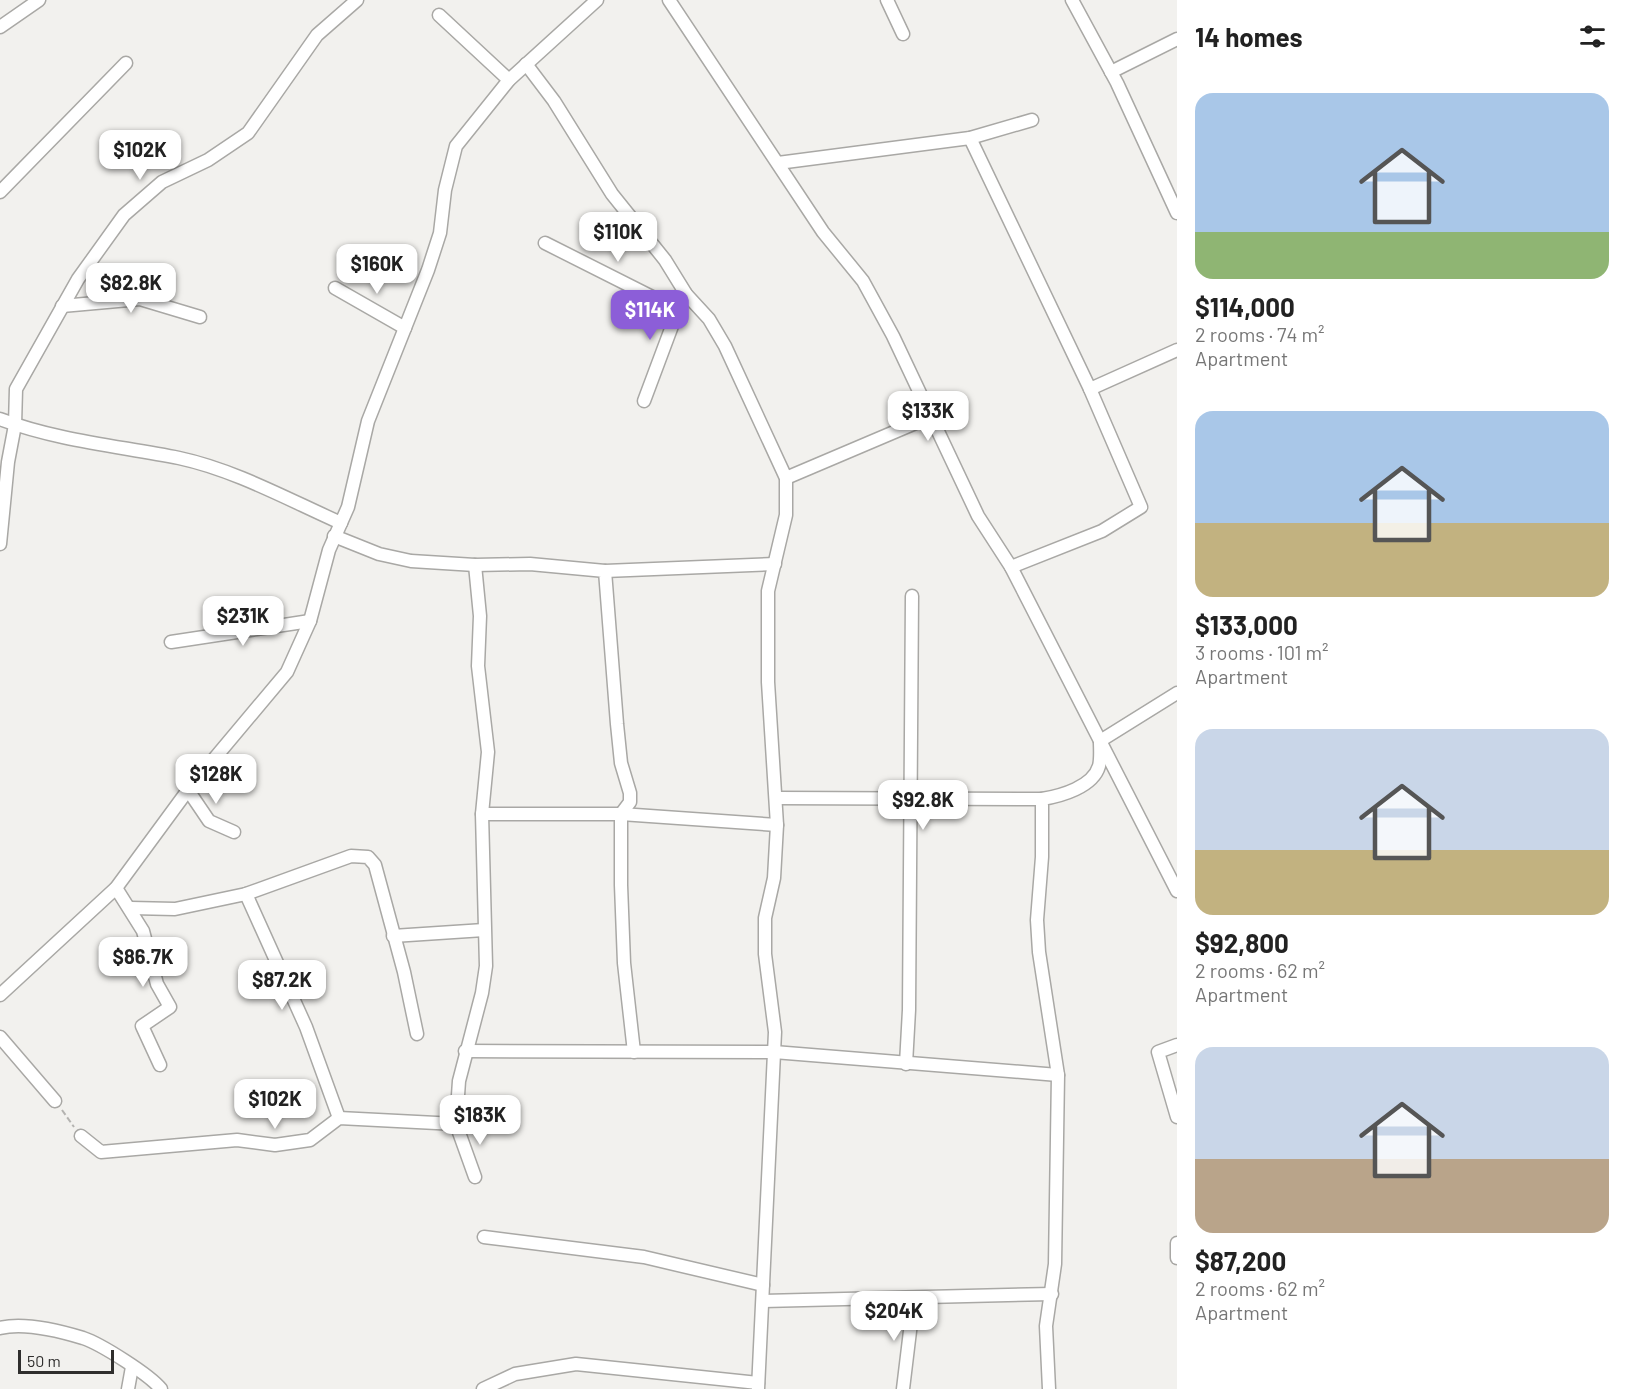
<!DOCTYPE html>
<meta charset="utf-8">
<style>
:root{--surface:#fff;--page:#f6f6f6;--text:#222;--muted:#767676;--accent:#8c5ed8}
body{margin:0;font-family:Barlow,sans-serif;background:var(--page);color:var(--text);height:100vh;display:flex;flex-direction:column;font-size:22px;white-space:nowrap}
*{box-sizing:border-box;margin:0}
p{font-size:20px;color:var(--muted)}
.icon{flex:none;width:33px;height:33px;fill:none;stroke:currentColor;stroke-width:2;stroke-linecap:round;stroke-linejoin:round}
.map{position:relative;flex:1;overflow:hidden}
.panel{display:flex;flex-direction:column;background:var(--surface);width:450px}
.panel>*{flex:none}
.scale{position:absolute;left:18px;bottom:15px;width:96px;box-sizing:border-box;padding-left:6px;border:3px solid #2f2e2d;border-top:0;font-size:16px;line-height:21px;white-space:nowrap;color:#2f2e2d;-webkit-text-stroke:4px #f2f1ee;paint-order:stroke}
.price{position:absolute;translate:-50% -51px;padding:0 14px;border-radius:12px;background:#fff;color:#222;font-size:20px;line-height:39px;filter:drop-shadow(0 2px 3px #0008)}
.price::after{content:'';position:absolute;left:50%;top:36px;width:18px;height:14px;margin-left:-9px;background:inherit;clip-path:polygon(0 0,100% 0,50% 100%)}
.price.active{background:var(--accent);color:#fff}
ul{padding:0;list-style:none}
li{display:grid;align-content:center;gap:12px;height:318px;padding:0 18px}
li span{display:grid;place-items:center;height:186px;border-radius:18px;color:#555}
li>.icon{margin-inline-start:auto}
span .icon{width:108px;height:108px;fill:#fffc;stroke-width:1}
li b{font-size:26px}
h2{display:flex;justify-content:space-between;align-items:center;height:72px;padding:0 18px;font-size:26px}
main{display:flex;flex:1;min-height:0}
.map>svg:first-child{display:block}
</style>
<main>
<div class="map">
<svg width="1177" height="1389" viewBox="0 0 1177 1389">
<rect width="100%" height="100%" fill="#f2f1ee"/>
<g fill="none" stroke-linecap="round" stroke-linejoin="round">
<g stroke="#a9a8a5" stroke-width="15">
<g id="street">
<polyline points="669,0 823,232 863,281 893,336 978,516 1011,567 1177,891"/>
<polyline points="887,0 903,34"/>
<polyline points="1072,0 1117,83 1177,213"/>
<polyline points="439,15 509,80"/>
<polyline points="0,27 39,0"/>
<polyline points="526,64 554,101 612,194 665,260 686,294 709,319 725,346 786,478 786,515 768,591 768,682 777,825 774,878 765,918 765,954 775,1032 758,1389"/>
<polyline points="1111,72 1177,39"/>
<polyline points="970,138 1090,389 1141,507 1102,531 1011,567"/>
<polyline points="778,163 970,138 1032,120"/>
<polyline points="0,192 126,63"/>
<polyline points="545,243 678,310"/>
<polyline points="335,288 405,328"/>
<polyline points="62,306 140,299 200,317"/>
<polyline points="1090,389 1177,350"/>
<polyline points="644,401 678,310 686,294"/>
<path d="M0,419C59,441 119,446 179,458C235,470 289,500 341,523"/>
<polyline points="786,478 932,416"/>
<polyline points="334,536 379,554 411,561 475,565 530,564 605,571 617,724 621,763 630,793 630,802 621,814 621,885 624,963 634,1052"/>
<polyline points="0,544 8,462 15,425 16,389 78,279 124,215 162,182 208,160 248,133 317,35 357,0"/>
<polyline points="605,571 775,564"/>
<polyline points="171,642 310,621"/>
<polyline points="188,790 209,821 234,832"/>
<polyline points="777,798 1042,799"/>
<polyline points="482,814 621,814 777,825"/>
<polyline points="116,888 143,931 157,984 170,1007 142,1026 160,1065"/>
<polyline points="246,894 306,1027 339,1118"/>
<polyline points="131,908 175,909 246,894 351,856 368,857 375,865 404,972 417,1034"/>
<polyline points="393,936 484,930"/>
<polyline points="0,995 116,888 188,790 287,672 310,621 329,550 348,507 368,421 428,270 440,233 445,190 456,146 509,80 597,0"/>
<polyline points="0,1037 55,1101"/>
<polyline points="1177,1045 1158,1052 1177,1117"/>
<polyline points="465,1051 774,1052 1058,1075"/>
<polyline points="906,1064 909,1010 912,596"/>
<polyline points="81,1136 101,1152 237,1140 275,1145 310,1140 339,1118 456,1124"/>
<polyline points="475,1177 456,1124 459,1081 482,993 486,966 482,814 488,752 478,666 480,616 475,565"/>
<polyline points="484,1237 644,1257 763,1285"/>
<polyline points="1177,1243 1177,1258"/>
<polyline points="763,1301 1052,1294"/>
<path d="M0,1328C24,1322 60,1331 83,1338C101,1344 150,1375 161,1389"/>
<polyline points="128,1389 132,1367"/>
<polyline points="483,1389 515,1374 576,1364 758,1383"/>
<polyline points="903,1389 914,1298"/>
<path d="M1049,1389L1046,1326L1055,1264L1058,1075L1039,952L1037,920L1042,857V799C1061,796 1093,787 1099,766C1101,759 1100,749 1100,741L1177,693"/>
</g>
</g>
<polyline stroke="#b4b3b0" stroke-width="2" stroke-dasharray="6 3" stroke-linecap="butt" points="62,1110 74,1127"/>
<use href="#street" stroke="#fff" stroke-width="12"/>
</g>
</svg>
<div class="scale">50 m</div>
<b class="price" style="left:140px;top:181px">$102K</b>
<b class="price" style="left:618px;top:263px">$110K</b>
<b class="price" style="left:377px;top:295px">$160K</b>
<b class="price" style="left:131px;top:314px">$82.8K</b>
<b class="price active" style="left:650px;top:341px">$114K</b>
<b class="price" style="left:928px;top:442px">$133K</b>
<b class="price" style="left:243px;top:647px">$231K</b>
<b class="price" style="left:216px;top:805px">$128K</b>
<b class="price" style="left:923px;top:831px">$92.8K</b>
<b class="price" style="left:143px;top:988px">$86.7K</b>
<b class="price" style="left:282px;top:1011px">$87.2K</b>
<b class="price" style="left:275px;top:1130px">$102K</b>
<b class="price" style="left:480px;top:1146px">$183K</b>
<b class="price" style="left:894px;top:1342px">$204K</b>
</div>
<section class="panel">
<h2>14 homes<svg class="icon" aria-label="filters" viewBox="0 0 24 24"><path d="M4 7h16M4 17h16"/><circle cx="9" cy="7" r="2"/><circle cx="15" cy="17" r="2"/></svg></h2>
<ul>
<li><span style="background:linear-gradient(#a9c7e8 75%,#8fb573 0)"><svg class="icon" aria-label="home" viewBox="0 0 24 24"><path d="M3 11l9-7 9 7M6 9v11h12V9"/></svg></span><div><b>$114,000</b><p>2 rooms · 74 m²</p><p>Apartment</p></div></li>
<li><span style="background:linear-gradient(#a9c7e8 60%,#c2b280 0)"><svg class="icon" aria-label="home" viewBox="0 0 24 24"><path d="M3 11l9-7 9 7M6 9v11h12V9"/></svg></span><div><b>$133,000</b><p>3 rooms · 101 m²</p><p>Apartment</p></div></li>
<li><span style="background:linear-gradient(#c9d6e8 65%,#c2b280 0)"><svg class="icon" aria-label="home" viewBox="0 0 24 24"><path d="M3 11l9-7 9 7M6 9v11h12V9"/></svg></span><div><b>$92,800</b><p>2 rooms · 62 m²</p><p>Apartment</p></div></li>
<li><span style="background:linear-gradient(#c9d6e8 60%,#b9a48a 0)"><svg class="icon" aria-label="home" viewBox="0 0 24 24"><path d="M3 11l9-7 9 7M6 9v11h12V9"/></svg></span><div><b>$87,200</b><p>2 rooms · 62 m²</p><p>Apartment</p></div></li>
</ul>
</section>
</main>
